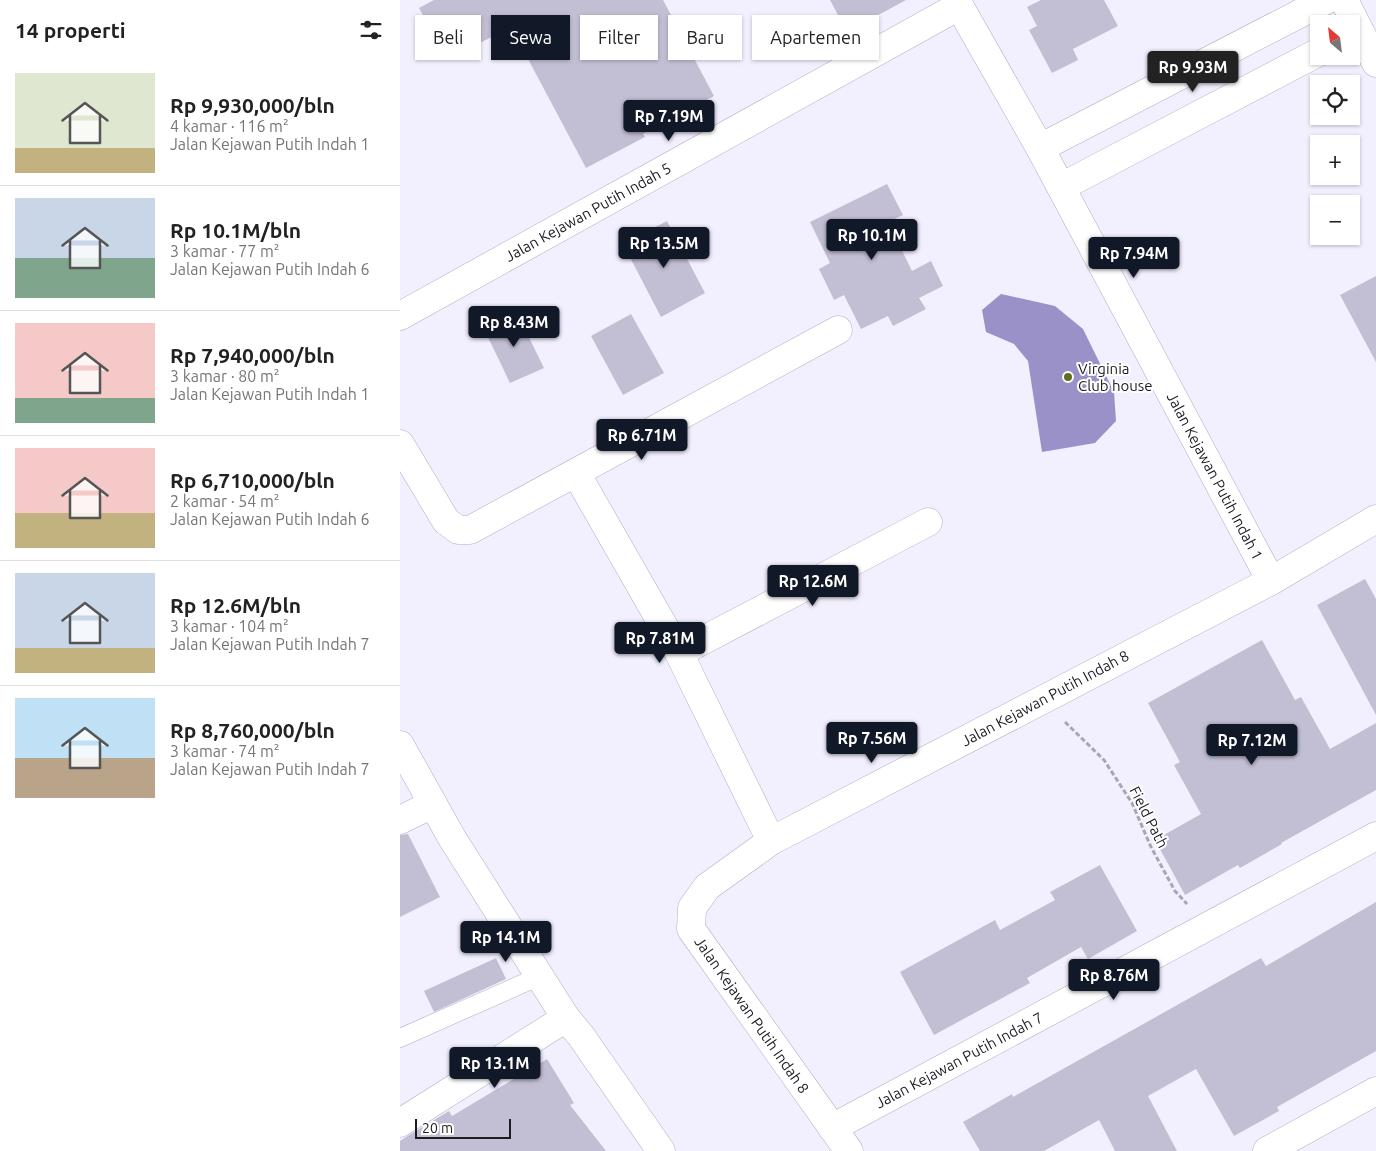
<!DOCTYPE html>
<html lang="id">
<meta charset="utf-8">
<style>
:root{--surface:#fff;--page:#f2f2f2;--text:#222;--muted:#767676;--line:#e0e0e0;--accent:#111827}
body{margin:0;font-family:Ubuntu,sans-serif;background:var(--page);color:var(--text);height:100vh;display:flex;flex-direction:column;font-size:19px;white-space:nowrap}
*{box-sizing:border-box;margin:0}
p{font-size:16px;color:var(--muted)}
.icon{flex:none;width:28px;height:28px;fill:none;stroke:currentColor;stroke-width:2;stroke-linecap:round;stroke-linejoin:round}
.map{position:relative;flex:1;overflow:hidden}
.side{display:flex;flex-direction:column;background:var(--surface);width:400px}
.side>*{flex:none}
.top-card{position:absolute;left:15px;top:15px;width:475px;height:45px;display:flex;gap:10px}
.needle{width:32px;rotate:332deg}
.buttons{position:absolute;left:910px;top:15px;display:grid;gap:10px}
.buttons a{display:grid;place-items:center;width:50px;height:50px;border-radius:0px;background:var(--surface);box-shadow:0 1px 4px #0004;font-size:25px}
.scale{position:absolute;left:15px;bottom:12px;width:96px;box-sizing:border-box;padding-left:5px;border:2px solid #1c1b22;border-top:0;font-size:14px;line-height:18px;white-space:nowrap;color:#1c1b22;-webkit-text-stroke:4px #fff;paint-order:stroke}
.price{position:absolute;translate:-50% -42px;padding:0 11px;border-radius:5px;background:var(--accent);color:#fff;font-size:16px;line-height:32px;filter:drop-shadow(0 1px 2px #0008)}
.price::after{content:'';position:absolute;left:50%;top:30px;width:15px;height:11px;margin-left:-8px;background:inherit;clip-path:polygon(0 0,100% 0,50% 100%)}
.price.current{background:#222;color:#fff}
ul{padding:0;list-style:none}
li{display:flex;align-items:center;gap:15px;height:125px;padding:0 15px}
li+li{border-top:1px solid var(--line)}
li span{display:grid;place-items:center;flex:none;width:140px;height:100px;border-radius:0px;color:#555}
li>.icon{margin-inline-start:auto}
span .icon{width:60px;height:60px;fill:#fffc;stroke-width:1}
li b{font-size:21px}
h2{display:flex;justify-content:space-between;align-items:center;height:60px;padding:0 15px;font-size:21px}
.chip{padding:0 18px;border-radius:0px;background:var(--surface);box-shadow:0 1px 4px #0004;font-size:18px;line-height:45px}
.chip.current{background:var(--accent);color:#fff}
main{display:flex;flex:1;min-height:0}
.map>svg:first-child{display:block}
</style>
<main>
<section class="side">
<h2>14 properti<svg class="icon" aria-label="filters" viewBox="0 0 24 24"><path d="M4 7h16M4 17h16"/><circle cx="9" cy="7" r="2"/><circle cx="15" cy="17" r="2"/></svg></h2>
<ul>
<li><span style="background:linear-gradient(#dfe7d0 75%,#c2b280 0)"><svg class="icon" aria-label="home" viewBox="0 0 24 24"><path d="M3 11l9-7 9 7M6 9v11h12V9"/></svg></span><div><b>Rp 9,930,000/bln</b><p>4 kamar · 116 m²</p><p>Jalan Kejawan Putih Indah 1</p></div></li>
<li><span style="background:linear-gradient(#c9d6e8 60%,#7fa58c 0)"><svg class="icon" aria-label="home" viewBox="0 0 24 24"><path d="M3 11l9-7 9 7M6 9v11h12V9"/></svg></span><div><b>Rp 10.1M/bln</b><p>3 kamar · 77 m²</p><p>Jalan Kejawan Putih Indah 6</p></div></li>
<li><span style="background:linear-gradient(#f6c9c9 75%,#7fa58c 0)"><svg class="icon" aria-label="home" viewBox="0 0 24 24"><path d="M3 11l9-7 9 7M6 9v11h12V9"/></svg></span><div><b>Rp 7,940,000/bln</b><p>3 kamar · 80 m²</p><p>Jalan Kejawan Putih Indah 1</p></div></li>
<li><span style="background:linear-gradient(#f6c9c9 65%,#c2b280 0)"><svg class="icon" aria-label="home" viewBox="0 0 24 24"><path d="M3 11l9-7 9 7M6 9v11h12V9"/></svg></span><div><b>Rp 6,710,000/bln</b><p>2 kamar · 54 m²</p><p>Jalan Kejawan Putih Indah 6</p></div></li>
<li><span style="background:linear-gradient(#c9d6e8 75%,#c2b280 0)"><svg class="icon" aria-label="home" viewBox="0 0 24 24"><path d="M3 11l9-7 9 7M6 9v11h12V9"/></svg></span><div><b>Rp 12.6M/bln</b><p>3 kamar · 104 m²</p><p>Jalan Kejawan Putih Indah 7</p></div></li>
<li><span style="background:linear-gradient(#bfe0f5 60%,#b9a48a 0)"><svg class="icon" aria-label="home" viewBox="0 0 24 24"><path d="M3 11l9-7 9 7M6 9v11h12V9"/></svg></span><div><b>Rp 8,760,000/bln</b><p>3 kamar · 74 m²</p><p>Jalan Kejawan Putih Indah 7</p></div></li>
</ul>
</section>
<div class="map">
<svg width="976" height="1151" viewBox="0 0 976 1151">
<rect width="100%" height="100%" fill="#f2f0fe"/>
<polygon fill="#9a91c9" points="601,294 655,306 683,329 714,392 716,421 695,443 642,452 628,361 614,344 586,332 582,310"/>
<g fill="#c2bfd5">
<polygon points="34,0 263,0 314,96 243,134 245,137 186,168 111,27 47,60 19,8"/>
<polygon points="430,0 506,0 447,32"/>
<polygon points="641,0 704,0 718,26 673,49 678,60 652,73 629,30 637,26 627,7"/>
<polygon points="487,184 503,215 488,222 512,271 531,261 543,286 519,298 526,309 493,326 488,316 461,329 444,295 434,300 419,269 430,263 410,222"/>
<polygon points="267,221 305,293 261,317 223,244"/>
<polygon points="976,276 976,362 940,295"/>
<polygon points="117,313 144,368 110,383 84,329"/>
<polygon points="231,314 264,373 223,395 191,336"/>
<polygon points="965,579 976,599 976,715 917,605"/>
<polygon points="862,640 895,700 901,697 930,749 976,723 976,790 881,843 882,844 840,868 838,865 785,895 755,840 801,814 774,765 780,762 748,703"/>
<polygon points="8,834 40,897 0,917 0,835"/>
<polygon points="700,865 737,931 688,959 681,947 627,978 630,983 534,1035 500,972 595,920 600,930 655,900 650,892"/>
<polygon points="976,902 976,1051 877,1107 879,1111 834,1136 796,1069 748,1096 777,1151 715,1151 699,1120 644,1151 580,1151 563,1122 612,1094 613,1097 861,958 866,966"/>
<polygon points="96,958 106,979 34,1012 24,991"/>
<polygon points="147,1059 174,1103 170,1105 206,1151 0,1151 0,1141 6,1137 49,1111 52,1116"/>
</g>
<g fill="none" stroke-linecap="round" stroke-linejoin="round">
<g stroke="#afadc2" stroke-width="19">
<polyline id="service" points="0,1038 140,976"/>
</g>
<g stroke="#afadc2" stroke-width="29">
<g id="minor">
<polyline points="556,0 640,148 871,581"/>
<polyline points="944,0 976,63"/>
<polyline points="640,148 926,0"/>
<polyline points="661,187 919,52"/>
<polyline points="0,316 559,6"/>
<polyline points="0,444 46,521 58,530 70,530 438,330"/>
<polyline points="176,473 279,653 371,841"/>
<polyline points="279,653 528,522"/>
<polyline points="0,820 33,804"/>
<polyline points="0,1123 166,1018"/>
<polyline points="432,1128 976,836"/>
<polyline points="449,1151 291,929 292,908 307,887 371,841 871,581 976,519"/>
<polyline points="867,1151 976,1091"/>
</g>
</g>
<g stroke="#afadc2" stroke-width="29">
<polyline id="tertiary" points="0,745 52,838 166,1018 181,1036 261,1151"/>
</g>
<polyline stroke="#a8a6b2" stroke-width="3" stroke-dasharray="5 2.5" stroke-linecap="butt" points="665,722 704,760 732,803 751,847 775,891 787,904"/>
<use href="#service" stroke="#fff" stroke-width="18"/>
<use href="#minor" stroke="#fff" stroke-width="28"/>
<use href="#tertiary" stroke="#fff" stroke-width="28"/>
</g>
<circle fill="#5e701d" stroke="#fff" stroke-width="2" cx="668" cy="377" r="5"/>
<g text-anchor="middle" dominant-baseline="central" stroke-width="4" stroke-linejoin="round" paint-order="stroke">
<g font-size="15" fill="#1c1b22" stroke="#fff">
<text transform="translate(188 212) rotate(-29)">Jalan Kejawan Putih Indah 5</text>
<text transform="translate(815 476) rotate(62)">Jalan Kejawan Putih Indah 1</text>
<text transform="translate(645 698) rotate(-28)">Jalan Kejawan Putih Indah 8</text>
<text transform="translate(749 817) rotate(63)">Field Path</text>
<text transform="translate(352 1015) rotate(55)">Jalan Kejawan Putih Indah 8</text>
<text transform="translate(559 1060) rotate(-28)">Jalan Kejawan Putih Indah 7</text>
</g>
<g font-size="15" fill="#1c1b22" stroke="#fff" text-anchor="start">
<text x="678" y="368">Virginia<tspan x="678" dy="17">Club house</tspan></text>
</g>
</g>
</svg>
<div class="buttons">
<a><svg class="needle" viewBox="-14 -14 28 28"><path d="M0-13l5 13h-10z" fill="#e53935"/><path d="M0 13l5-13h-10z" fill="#767676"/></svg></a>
<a><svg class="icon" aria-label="locate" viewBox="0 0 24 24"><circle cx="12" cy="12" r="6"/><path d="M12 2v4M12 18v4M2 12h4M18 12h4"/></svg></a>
<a>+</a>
<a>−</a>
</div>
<div class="scale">20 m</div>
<b class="price current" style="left:793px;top:93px">Rp 9.93M</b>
<b class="price" style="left:269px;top:142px">Rp 7.19M</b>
<b class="price" style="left:472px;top:261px">Rp 10.1M</b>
<b class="price" style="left:264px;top:269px">Rp 13.5M</b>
<b class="price" style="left:734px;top:279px">Rp 7.94M</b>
<b class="price" style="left:114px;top:348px">Rp 8.43M</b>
<b class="price" style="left:242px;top:461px">Rp 6.71M</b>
<b class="price" style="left:413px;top:607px">Rp 12.6M</b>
<b class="price" style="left:260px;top:664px">Rp 7.81M</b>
<b class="price" style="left:472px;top:764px">Rp 7.56M</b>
<b class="price" style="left:852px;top:766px">Rp 7.12M</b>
<b class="price" style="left:106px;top:963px">Rp 14.1M</b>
<b class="price" style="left:714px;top:1001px">Rp 8.76M</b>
<b class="price" style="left:95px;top:1089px">Rp 13.1M</b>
<div class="top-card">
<a class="chip">Beli</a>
<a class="chip current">Sewa</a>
<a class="chip">Filter</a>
<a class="chip">Baru</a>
<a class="chip">Apartemen</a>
</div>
</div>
</main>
